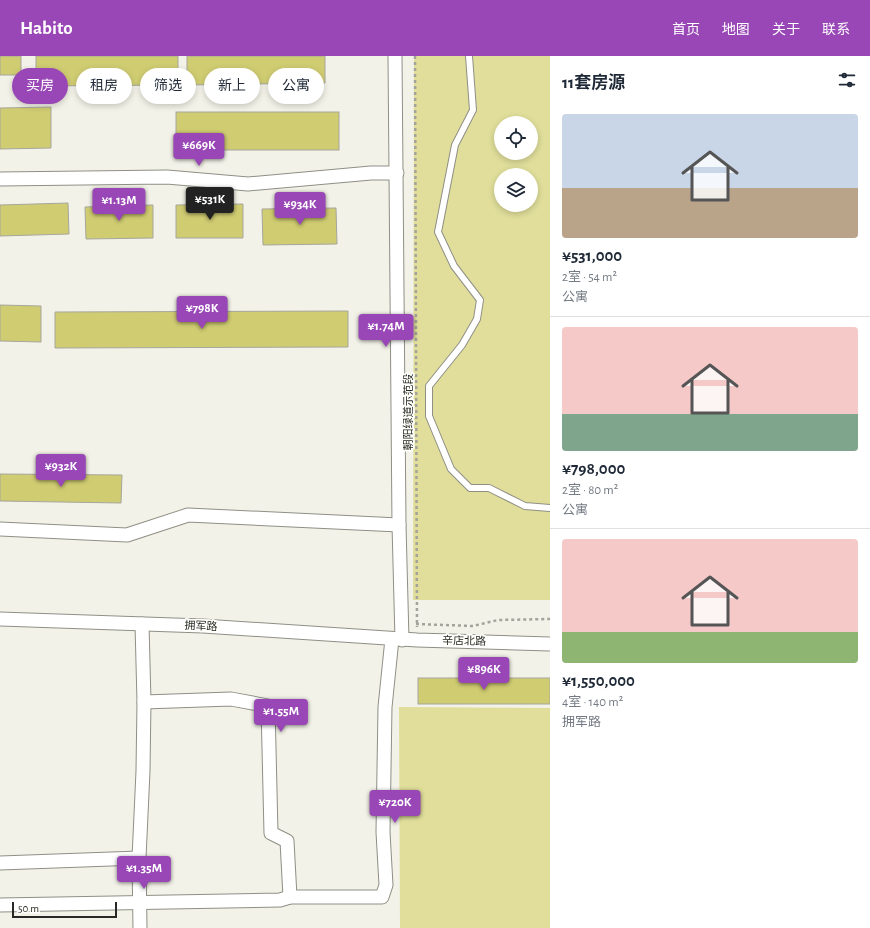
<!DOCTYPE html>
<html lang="zh">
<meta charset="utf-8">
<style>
:root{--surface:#fff;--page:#f2f2f3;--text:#1f2937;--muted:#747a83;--line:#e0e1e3;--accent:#9947b6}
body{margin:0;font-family:"Alegreya Sans","Noto Sans SC",sans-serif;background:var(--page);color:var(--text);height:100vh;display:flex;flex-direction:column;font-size:15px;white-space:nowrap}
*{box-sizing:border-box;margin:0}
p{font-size:13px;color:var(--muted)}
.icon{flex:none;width:22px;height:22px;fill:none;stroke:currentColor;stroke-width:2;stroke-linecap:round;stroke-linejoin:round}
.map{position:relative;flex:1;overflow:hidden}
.side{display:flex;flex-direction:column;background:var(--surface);width:320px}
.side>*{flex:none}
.guide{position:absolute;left:12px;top:12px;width:380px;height:36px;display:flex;gap:8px}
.fabs{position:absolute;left:494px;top:60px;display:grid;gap:8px}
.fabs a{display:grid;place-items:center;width:44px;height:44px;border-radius:50%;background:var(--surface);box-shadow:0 2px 6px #0003;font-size:20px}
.scale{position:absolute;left:12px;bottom:10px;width:105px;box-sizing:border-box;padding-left:4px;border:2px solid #282824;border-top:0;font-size:11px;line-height:14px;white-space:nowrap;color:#282824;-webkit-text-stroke:3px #fffffb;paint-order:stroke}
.price{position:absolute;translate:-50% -34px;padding:0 9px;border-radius:4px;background:var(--accent);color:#fff;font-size:13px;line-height:26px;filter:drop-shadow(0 1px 2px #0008)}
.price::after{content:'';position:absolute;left:50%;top:24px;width:12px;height:9px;margin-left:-6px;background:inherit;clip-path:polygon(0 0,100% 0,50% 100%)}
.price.active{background:#222;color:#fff}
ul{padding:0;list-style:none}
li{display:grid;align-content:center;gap:8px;height:212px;padding:0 12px}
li+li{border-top:1px solid var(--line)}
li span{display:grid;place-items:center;height:124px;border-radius:4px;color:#555}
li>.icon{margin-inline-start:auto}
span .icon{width:72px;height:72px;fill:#fffc;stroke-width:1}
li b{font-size:17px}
h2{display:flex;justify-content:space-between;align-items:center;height:48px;padding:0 12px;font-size:17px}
.chip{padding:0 14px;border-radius:18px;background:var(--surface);box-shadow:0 2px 6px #0003;font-size:14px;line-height:36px}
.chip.active{background:var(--accent);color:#fff}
header{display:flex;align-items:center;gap:24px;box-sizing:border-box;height:56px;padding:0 20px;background:var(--accent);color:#fff}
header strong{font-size:19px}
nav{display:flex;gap:22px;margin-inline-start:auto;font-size:14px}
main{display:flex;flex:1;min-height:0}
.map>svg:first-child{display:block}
</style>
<header>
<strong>Habito</strong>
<nav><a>首页</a><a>地图</a><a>关于</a><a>联系</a></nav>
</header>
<main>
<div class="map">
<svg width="550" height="872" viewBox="0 0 550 872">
<rect width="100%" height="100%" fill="#f2f2e8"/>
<g fill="#e0de9a" fill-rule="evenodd">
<path d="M414,0H550V544H413ZM501,67H531V97H501ZM501,119H531V149H501Z"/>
<polygon points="399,651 550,652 550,872 400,872"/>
</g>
<g fill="#d0cc72" stroke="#a6a69c">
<rect x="0" y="0" width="21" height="19"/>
<polygon points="36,0 178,0 178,29 36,30"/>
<polygon points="187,0 325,0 325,27 187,29"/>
<polygon points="51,51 51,92 0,93 0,52"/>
<rect x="176" y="56" width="163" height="38"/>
<polygon points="68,147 69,178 0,180 0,149"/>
<polygon points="243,148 243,182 176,182 176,149"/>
<polygon points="153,149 153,182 86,183 85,151"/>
<polygon points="336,152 337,188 263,189 262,153"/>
<polygon points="0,249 41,250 41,286 0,285"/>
<polygon points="348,255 348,291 55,292 55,256"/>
<polygon points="0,418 122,419 121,447 0,445"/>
<rect x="418" y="622" width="132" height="26"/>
</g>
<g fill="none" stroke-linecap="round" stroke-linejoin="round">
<g stroke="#8f8f86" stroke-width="8">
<polyline id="lane" points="469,0 473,54 455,89 438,176 454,210 480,244 477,263 462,289 429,330 429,360 451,413 470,432 489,432 525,450 550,452"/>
</g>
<g stroke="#8f8f86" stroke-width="15">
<g id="street">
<polyline points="395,0 399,469 402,584"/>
<polyline points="0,123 167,121 248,128 371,117 397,117"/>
<polyline points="0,473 127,479 188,459 399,469"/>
<polyline points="0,563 203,570 417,584 550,588"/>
<polyline points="144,646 231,643 268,650 271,777 287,785 290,841"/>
<polyline points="0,807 139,802"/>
<polyline points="0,849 280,844 290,841 382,841 386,829 383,776 385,651 392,583"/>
<polyline points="140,872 139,802 143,715 144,646 142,568"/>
</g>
</g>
<g stroke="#a3a39b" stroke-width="2.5" stroke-dasharray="3 3" stroke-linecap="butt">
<polyline points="415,0 417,571"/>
<polyline points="416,568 473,570 498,564 550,563"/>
</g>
<use href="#lane" stroke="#fff" stroke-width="6"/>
<use href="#street" stroke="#fff" stroke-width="13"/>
</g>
<g text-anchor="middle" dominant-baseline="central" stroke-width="3.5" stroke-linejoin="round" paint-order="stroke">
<g font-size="11" fill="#282824" stroke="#fffffb">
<text transform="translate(408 356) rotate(-90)">朝阳绿道示范段</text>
<text transform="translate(201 570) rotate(3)">拥军路</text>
<text transform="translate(464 585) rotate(1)">辛店北路</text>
</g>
</g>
</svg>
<div class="fabs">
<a><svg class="icon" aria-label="locate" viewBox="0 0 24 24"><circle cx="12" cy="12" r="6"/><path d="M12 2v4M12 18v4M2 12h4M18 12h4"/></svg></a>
<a><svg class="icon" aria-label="layers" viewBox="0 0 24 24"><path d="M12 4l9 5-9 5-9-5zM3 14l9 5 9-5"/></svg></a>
</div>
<div class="scale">50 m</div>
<b class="price" style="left:199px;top:111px">¥669K</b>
<b class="price active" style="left:210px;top:165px">¥531K</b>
<b class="price" style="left:119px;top:166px">¥1.13M</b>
<b class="price" style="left:300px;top:170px">¥934K</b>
<b class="price" style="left:202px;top:274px">¥798K</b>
<b class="price" style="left:386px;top:292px">¥1.74M</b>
<b class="price" style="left:61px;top:432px">¥932K</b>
<b class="price" style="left:484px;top:635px">¥896K</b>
<b class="price" style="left:281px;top:677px">¥1.55M</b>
<b class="price" style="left:395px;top:768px">¥720K</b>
<b class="price" style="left:144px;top:834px">¥1.35M</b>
<div class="guide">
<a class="chip active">买房</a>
<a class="chip">租房</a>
<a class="chip">筛选</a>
<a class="chip">新上</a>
<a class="chip">公寓</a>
</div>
</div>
<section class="side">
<h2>11套房源<svg class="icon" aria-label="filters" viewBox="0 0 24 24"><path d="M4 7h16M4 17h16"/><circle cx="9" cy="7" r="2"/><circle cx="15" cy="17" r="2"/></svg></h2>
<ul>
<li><span style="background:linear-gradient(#c9d6e8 60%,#b9a48a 0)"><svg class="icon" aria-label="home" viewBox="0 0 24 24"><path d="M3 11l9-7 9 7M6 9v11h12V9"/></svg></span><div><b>¥531,000</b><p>2室 · 54 m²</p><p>公寓</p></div></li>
<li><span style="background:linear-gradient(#f6c9c9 70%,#7fa58c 0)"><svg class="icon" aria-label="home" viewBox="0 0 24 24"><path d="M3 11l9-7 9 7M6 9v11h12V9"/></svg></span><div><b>¥798,000</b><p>2室 · 80 m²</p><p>公寓</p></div></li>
<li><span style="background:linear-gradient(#f6c9c9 75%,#8fb573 0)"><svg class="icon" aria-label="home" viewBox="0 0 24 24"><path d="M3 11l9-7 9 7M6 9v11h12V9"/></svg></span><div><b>¥1,550,000</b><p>4室 · 140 m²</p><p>拥军路</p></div></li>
</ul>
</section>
</main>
